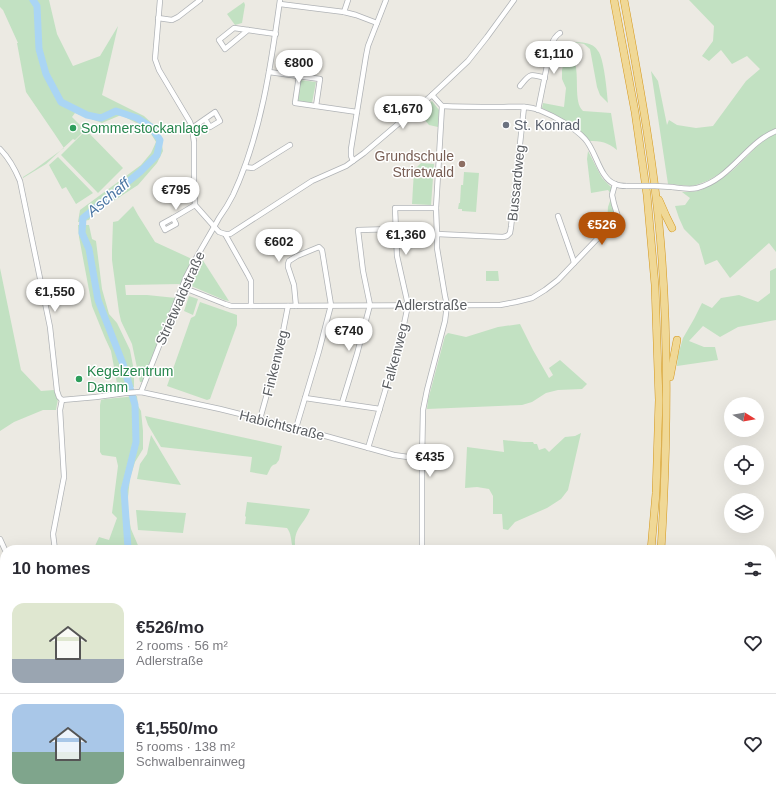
<!DOCTYPE html>
<meta charset="utf-8">
<style>
:root{--surface:#fff;--page:#f7f7f7;--text:#2b2b33;--muted:#7c7c81;--line:#e1e1e2;--accent:#b45309}
body{margin:0;font-family:Arial,sans-serif;background:var(--page);color:var(--text);height:100vh;display:flex;flex-direction:column;font-size:15px;white-space:nowrap}
*{box-sizing:border-box;margin:0}
p{font-size:13px;color:var(--muted)}
.icon{flex:none;width:22px;height:22px;fill:none;stroke:currentColor;stroke-width:2;stroke-linecap:round;stroke-linejoin:round}
.map{position:relative;flex:1;overflow:hidden}
.details{position:absolute;left:0px;top:545px;width:776px;height:256px;display:flex;flex-direction:column;background:var(--surface);border-radius:16px 16px 0 0;box-shadow:0 4px 16px #0002}
.details>*{flex:none}
.needle{width:26px;rotate:101deg}
.buttons{position:absolute;left:724px;top:397px;display:grid;gap:8px}
.buttons a{display:grid;place-items:center;width:40px;height:40px;border-radius:50%;background:var(--surface);box-shadow:0 4px 16px #0002;font-size:20px}
.price{position:absolute;translate:-50% -34px;padding:0 9px;border-radius:14px;background:#fff;color:#222;font-size:13px;line-height:26px;filter:drop-shadow(0 1px 2px #0008)}
.price::after{content:'';position:absolute;left:50%;top:24px;width:12px;height:9px;margin-left:-6px;background:inherit;clip-path:polygon(0 0,100% 0,50% 100%)}
.price.on{background:var(--accent);color:#fff}
ul{padding:0;list-style:none}
li{display:flex;align-items:center;gap:12px;height:100px;padding:0 12px}
li+li{border-top:1px solid var(--line)}
li span{display:grid;place-items:center;flex:none;width:112px;height:80px;border-radius:12px;color:#555}
li>.icon{margin-inline-start:auto}
span .icon{width:48px;height:48px;fill:#fffc;stroke-width:1}
li b{font-size:17px}
h2{display:flex;justify-content:space-between;align-items:center;height:48px;padding:0 12px;font-size:17px}
.map>svg:first-child{display:block}
</style>
<div class="map">
<svg width="776" height="801" viewBox="0 0 776 801">
<rect width="100%" height="100%" fill="#eceae3"/>
<g fill="#c2e1c2">
<polygon points="0,0 49,0 57,34 73,66 100,56 118,26 102,95 144,116 156,127 160,135 163,151 157,163 138,185 92,215 89,220 78,222 80,210 141,165 151,153 156,142 148,129 121,115 102,123 75,113 72,117 85,130 75,140 73,139 46,164 23,178 23,177 34,170 64,148 54,133 26,92 17,43 18,43 3,10 0,7"/>
<polygon points="689,0 776,0 776,129 770,131 752,145 723,172 707,181 696,185 691,186 668,184 651,71 658,81 667,125 669,120 677,125 696,128 713,126 746,81 760,69 747,56 732,64 721,50 709,61 702,56 713,41 714,26"/>
<polygon points="244,2 245,5 242,23 235,25 227,14"/>
<path d="M573,42C581,42 593,42 598,51C604,58 607,92 608,103L600,95L597,87L590,49L584,44Z"/>
<path d="M565,57L574,60C580,74 573,102 583,111L611,113L617,150C607,142 602,141 588,141C576,125 559,117 542,108L543,103L564,107L566,88L562,79V70Z"/>
<polygon points="300,80 316,82 312,103 297,101"/>
<polygon points="432,101 439,110 438,127 429,125 418,112"/>
<polygon points="86,130 123,168 98,193 61,155"/>
<path d="M776,133V252L769,243L730,278L717,260L705,265L699,244L684,229L679,218L675,206L685,205L690,198L682,192C688,192 695,192 701,190C711,186 725,177 733,170C747,158 759,141 776,133Z"/>
<polygon points="588,151 602,178 612,188 611,194 608,190 591,193 587,159"/>
<polygon points="58,157 93,193 76,204 66,187 62,189 49,165"/>
<polygon points="421,163 434,164 431,205 412,204 414,170"/>
<polygon points="464,172 479,173 476,212 462,211 462,209 458,209 459,203 460,203 461,185 463,185 463,186"/>
<polygon points="611,198 616,217 607,225 608,207"/>
<polygon points="133,206 138,215 155,242 192,259 181,284 125,285 126,295 147,295 176,298 143,382 140,382 132,344 121,321 119,312 112,260 112,250 113,222 118,221"/>
<polygon points="78,225 89,225 92,239 96,241 102,289 109,314 117,323 130,350 134,371 134,387 118,389 111,351 105,338 92,306 79,237"/>
<polygon points="202,259 229,301 224,300 189,285 199,260"/>
<polygon points="0,268 21,370 41,391 54,390 58,399 56,410 43,410 14,422 0,431"/>
<polygon points="776,268 776,320 738,327 720,337 703,326 689,341 704,347 715,347 718,360 677,366 678,355 683,338 694,319 702,303 712,308 721,298 739,295 758,302 770,293 770,271"/>
<polygon points="486,271 498,271 499,281 486,281"/>
<polygon points="189,296 198,299 193,315 184,311"/>
<polygon points="200,302 237,315 237,325 210,399 207,400 167,386 191,318 195,316"/>
<polygon points="520,324 533,350 549,378 553,375 549,368 560,360 587,384 582,389 558,390 546,393 532,402 522,405 427,409 428,400 445,336 448,333 466,337 498,327"/>
<polygon points="137,396 138,406 141,411 143,431 143,449 135,462 130,478 127,507 131,529 140,550 95,550 95,546 99,537 109,540 117,518 112,513 118,466 116,457 102,455 100,452 100,405 101,400 105,399"/>
<polygon points="145,416 282,446 279,460 276,464 273,465 271,467 267,475 250,472 252,457 161,447 148,425"/>
<polygon points="581,433 568,490 561,499 547,508 515,522 508,530 503,529 502,514 493,514 493,496 489,489 477,487 465,488 467,447 504,452 503,440 524,442 533,442 534,444 537,444 539,450 545,448 549,452 565,437 575,436"/>
<polygon points="151,435 181,485 137,479 140,464 147,454"/>
<path d="M247,502L310,509C305,524 294,527 295,545H292C291,539 291,533 287,528L245,524L246,517L245,516Z"/>
<polygon points="136,510 186,513 183,533 138,530"/>
<polygon points="103,796 133,796 117,801 103,801"/>
<polygon points="170,796 201,796 213,801 169,801"/>
</g>
<g fill="none" stroke-linecap="round" stroke-linejoin="round">
<g stroke="#aad5f4" stroke-width="1">
<polyline points="345,796 353,801"/>
<polyline points="579,801 583,796"/>
</g>
<g stroke="#aad5f4" stroke-width="7">
<polyline points="33,0 37,6 39,49 46,74 61,102 87,115 101,118 116,111 137,118 151,127 160,140 157,155 140,172 83,218 82,233 89,249 98,300 123,364 135,405 136,442 124,490 128,548 129,550"/>
<polyline points="108,801 111,796"/>
</g>
<g stroke="#b0b3b6" stroke-width="6">
<g id="minor">
<polyline points="160,0 155,59 159,70 190,122 192,128 194,142 194,183 195,205 219,232 225,234 230,234 312,181 346,166 364,153 432,95 468,61 487,37 514,0"/>
<polyline points="280,4 344,12 356,15 377,23"/>
<polyline points="344,12 348,0"/>
<polyline points="158,18 172,20 178,17 200,0"/>
<polyline points="248,30 225,49 219,40 234,28 276,34"/>
<polyline points="269,72 320,79 316,106"/>
<polyline points="299,76 295,103 357,112"/>
<path d="M520,86C530,74 529,73 545,78"/>
<path d="M442,106C461,107 481,107 500,107C513,107 527,105 539,110C554,116 574,127 585,139C596,151 600,179 615,184C619,186 623,186 627,186"/>
<path d="M538,110L551,46C553,40 555,36 560,33"/>
<polyline points="192,128 215,112 220,121 210,127 205,119"/>
<path d="M0,149C9,158 15,169 20,181L50,327L57,391L59,397L62,400"/>
<polyline points="353,161 351,156 351,149 366,56 368,46 386,0"/>
<polyline points="245,167 253,168 290,145"/>
<path d="M672,187C680,188 689,190 697,188C731,179 746,143 776,131"/>
<polyline points="558,216 573,259 574,263"/>
<polygon points="173,218 176,224 165,230 162,224"/>
<polyline points="173,218 195,205"/>
<polyline points="225,234 248,275 251,281 251,306"/>
<polyline points="437,234 503,237 507,236 510,233 511,227 524,107"/>
<polyline points="182,287 225,304 231,306 241,306 500,305 516,302 532,298 545,290 558,280 618,217 614,204 612,195 615,184"/>
<path d="M141,392L186,277C196,257 208,238 219,218C224,211 229,203 233,195C261,135 271,65 280,0"/>
<polyline points="305,398 380,409"/>
<polyline points="62,400 96,397 125,393 141,392 220,409 304,430 394,455 422,459"/>
<polyline points="342,403 357,354 370,305 363,271 358,230 395,229"/>
<polyline points="260,419 280,347 288,306"/>
<polyline points="296,428 319,351 331,305 322,250 319,247 297,256 289,261 288,264 288,267 294,285 296,306"/>
<polyline points="368,448 395,358 403,329 408,305 397,256 395,208 436,208"/>
<polyline points="0,539 5,550"/>
<polyline points="55,550 53,534 64,477 60,410 62,400"/>
<polyline points="422,550 422,459 423,410 427,390 445,321 447,305 445,296 437,248 437,234 436,208 442,106 432,95"/>
<polyline points="0,618 5,615"/>
<polyline points="771,659 776,656"/>
<polyline points="0,704 5,695"/>
<polyline points="0,768 5,769"/>
<polyline points="39,796 39,801"/>
<polyline points="61,801 77,797 84,797 103,801"/>
<polyline points="167,801 169,796"/>
<polyline points="307,801 311,796"/>
<polyline points="601,801 608,798 629,796"/>
</g>
</g>
<g stroke="#d4971b" stroke-width="8">
<g id="highway">
<polyline points="614,0 635,112 647,195 655,285 659,400 656,493 651,550"/>
<path d="M624,0C640,86 656,173 662,260C669,357 667,453 661,550"/>
<polyline points="659,200 666,216 672,228"/>
<polyline points="670,377 677,340"/>
</g>
</g>
<use href="#minor" stroke="#fff" stroke-width="4.5"/>
<use href="#highway" stroke="#f0d896" stroke-width="7"/>
<g stroke="#b0b3b6" stroke-width="6" stroke-linecap="butt">
<polyline id="minor-bridge" points="627,186 655,186 672,187"/>
</g>
<g stroke="#d4971b" stroke-width="8" stroke-linecap="butt">
<g id="highway-bridge">
<polyline points="609,801 610,796"/>
<polyline points="617,801 619,796"/>
</g>
</g>
<use href="#minor-bridge" stroke="#fff" stroke-width="4.5"/>
<use href="#highway-bridge" stroke="#f0d896" stroke-width="7"/>
</g>
<circle fill="#6b7280" stroke="#fff" stroke-width="1.5" cx="506" cy="125" r="4"/>
<g fill="#2e9e5b" stroke="#fff" stroke-width="1.5">
<circle cx="73" cy="128" r="4"/>
<circle cx="79" cy="379" r="4"/>
</g>
<circle fill="#8d6e63" stroke="#fff" stroke-width="1.5" cx="462" cy="164" r="4"/>
<g text-anchor="middle" dominant-baseline="central" stroke-width="3" stroke-linejoin="round" paint-order="stroke">
<g font-size="14" fill="#5b616d" stroke="#fff" text-anchor="start">
<text x="514" y="125">St. Konrad</text>
</g>
<g font-size="14" fill="#27864d" stroke="#fff" text-anchor="start">
<text x="81" y="128">Sommerstockanlage</text>
<text x="87" y="371">Kegelzentrum<tspan x="87" dy="16">Damm</tspan></text>
</g>
<g font-size="14" fill="#785e54" stroke="#fff" text-anchor="end">
<text x="454" y="156">Grundschule<tspan x="454" dy="16">Strietwald</tspan></text>
</g>
<g font-size="14" fill="#5b5e62" stroke="#fff">
<text transform="translate(516 183) rotate(-84)">Bussardweg</text>
<text transform="translate(180 298) rotate(-66)">Strietwaldstraße</text>
<text x="431" y="305">Adlerstraße</text>
<text transform="translate(395 356) rotate(-75)">Falkenweg</text>
<text transform="translate(275 363) rotate(-76)">Finkenweg</text>
<text transform="translate(282 425) rotate(14)">Habichtstraße</text>
</g>
<g font-size="15" font-style="italic" fill="#4b77a4" stroke="#fff">
<text transform="translate(108 197) rotate(-40)">Aschaff</text>
</g>
</g>
</svg>
<div class="buttons">
<a><svg class="needle" viewBox="-14 -14 28 28"><path d="M0-13l5 13h-10z" fill="#e53935"/><path d="M0 13l5-13h-10z" fill="#7c7c81"/></svg></a>
<a><svg class="icon" aria-label="locate" viewBox="0 0 24 24"><circle cx="12" cy="12" r="6"/><path d="M12 2v4M12 18v4M2 12h4M18 12h4"/></svg></a>
<a><svg class="icon" aria-label="layers" viewBox="0 0 24 24"><path d="M12 4l9 5-9 5-9-5zM3 14l9 5 9-5"/></svg></a>
</div>
<b class="price" style="left:554px;top:75px">€1,110</b>
<b class="price" style="left:299px;top:84px">€800</b>
<b class="price" style="left:403px;top:130px">€1,670</b>
<b class="price" style="left:176px;top:211px">€795</b>
<b class="price on" style="left:602px;top:246px">€526</b>
<b class="price" style="left:406px;top:256px">€1,360</b>
<b class="price" style="left:279px;top:263px">€602</b>
<b class="price" style="left:55px;top:313px">€1,550</b>
<b class="price" style="left:349px;top:352px">€740</b>
<b class="price" style="left:430px;top:478px">€435</b>
<section class="details">
<h2>10 homes<svg class="icon" aria-label="filters" viewBox="0 0 24 24"><path d="M4 7h16M4 17h16"/><circle cx="9" cy="7" r="2"/><circle cx="15" cy="17" r="2"/></svg></h2>
<ul>
<li><span style="background:linear-gradient(#dfe7d0 70%,#9aa5b1 0)"><svg class="icon" aria-label="home" viewBox="0 0 24 24"><path d="M3 11l9-7 9 7M6 9v11h12V9"/></svg></span><div><b>€526/mo</b><p>2 rooms · 56 m²</p><p>Adlerstraße</p></div><svg class="icon" aria-label="heart" viewBox="0 0 24 24"><path d="M12 20l-8-8c-3-5 5-10 8-4 3-6 11-1 8 4z"/></svg></li>
<li><span style="background:linear-gradient(#a9c7e8 60%,#7fa58c 0)"><svg class="icon" aria-label="home" viewBox="0 0 24 24"><path d="M3 11l9-7 9 7M6 9v11h12V9"/></svg></span><div><b>€1,550/mo</b><p>5 rooms · 138 m²</p><p>Schwalbenrainweg</p></div><svg class="icon" aria-label="heart" viewBox="0 0 24 24"><path d="M12 20l-8-8c-3-5 5-10 8-4 3-6 11-1 8 4z"/></svg></li>
</ul>
</section>
</div>
